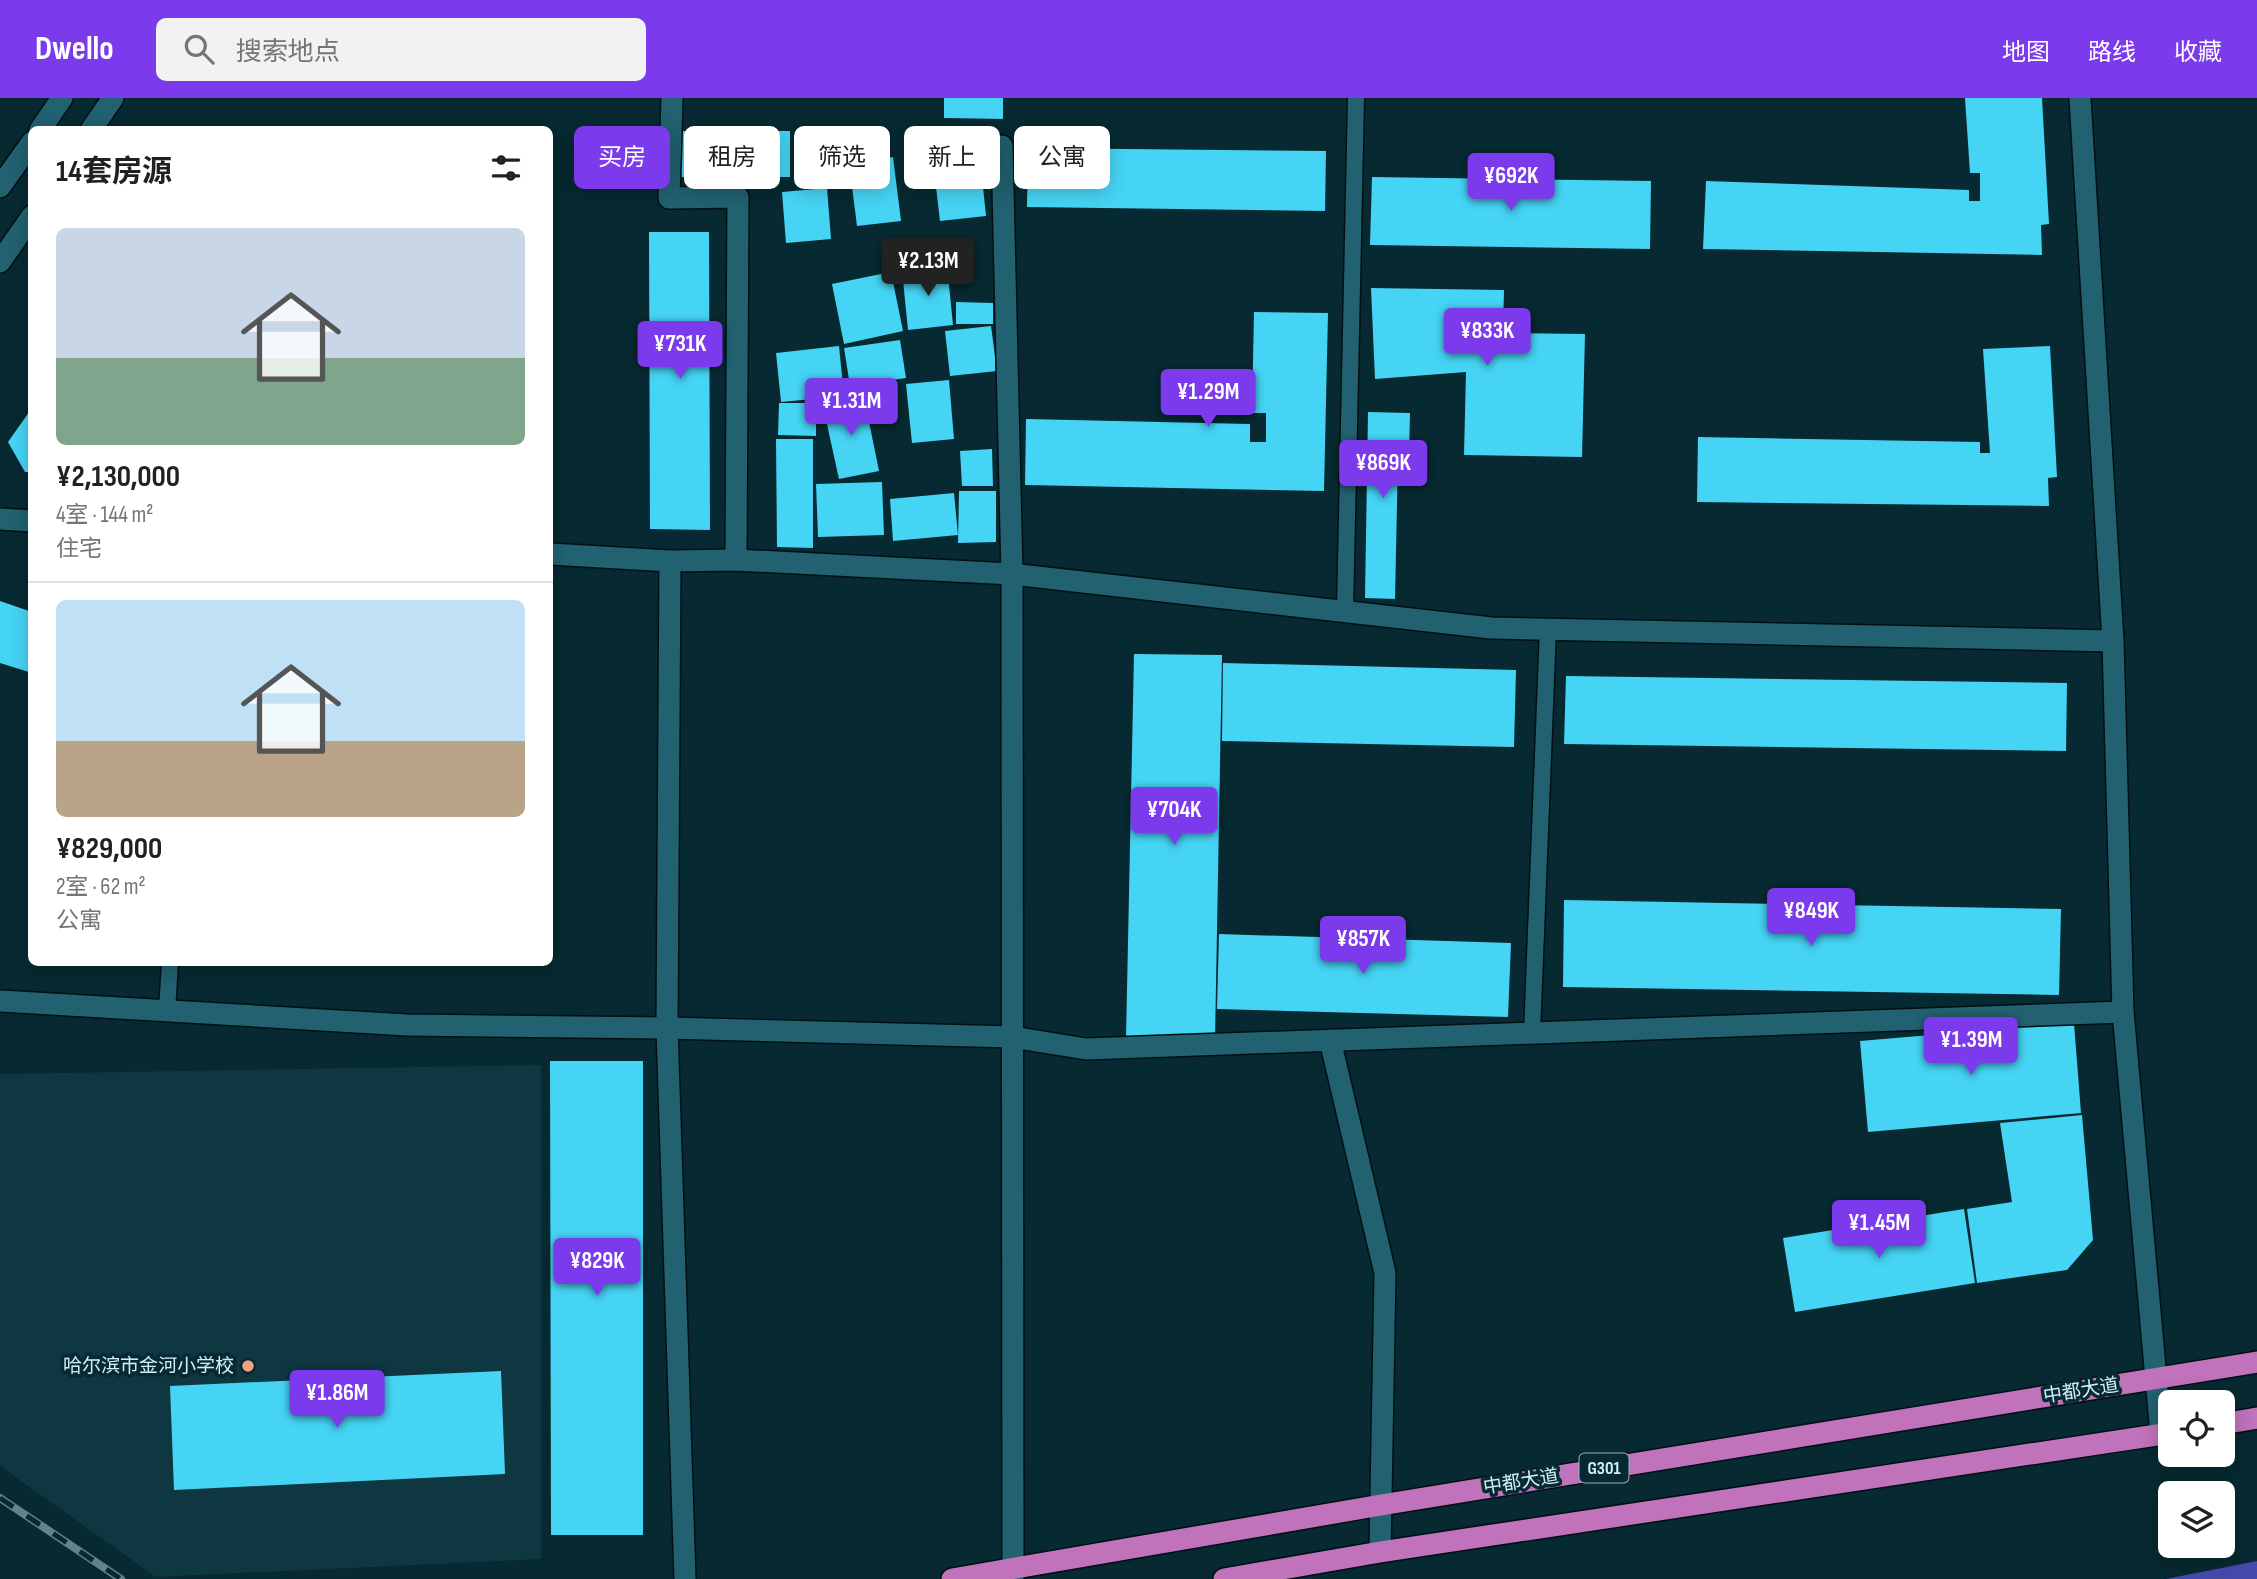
<!DOCTYPE html>
<html lang="zh">
<meta charset="utf-8">
<style>
:root{--surface:#fff;--page:#f2f2f2;--text:#202124;--muted:#757577;--line:#e0e0e0;--accent:#7c3aed}
body{margin:0;font-family:"Sofia Sans Condensed","Noto Sans SC",sans-serif;background:var(--page);color:var(--text);height:100vh;display:flex;flex-direction:column;font-size:26px;white-space:nowrap}
*{box-sizing:border-box;margin:0}
p{font-size:23px;color:var(--muted)}
.icon{flex:none;width:38px;height:38px;fill:none;stroke:currentColor;stroke-width:2;stroke-linecap:round;stroke-linejoin:round}
.map{position:relative;flex:1;overflow:hidden}
.panel{position:absolute;left:28px;top:28px;width:525px;height:840px;display:flex;flex-direction:column;background:var(--surface);border-radius:10px;box-shadow:0 4px 18px #0003}
.panel>*{flex:none}
.hud{position:absolute;left:574px;top:28px;width:665px;height:63px;display:flex;gap:14px}
.buttons{position:absolute;left:2158px;top:1292px;display:grid;gap:14px}
.buttons a{display:grid;place-items:center;width:77px;height:77px;border-radius:10px;background:var(--surface);box-shadow:0 4px 18px #0003;font-size:35px}
.price{position:absolute;translate:-50% -60px;padding:0 16px;border-radius:7px;background:var(--accent);color:#fff;font-size:23px;line-height:46px;filter:drop-shadow(0 2px 4px #0008)}
.price::after{content:'';position:absolute;left:50%;top:42px;width:21px;height:16px;margin-left:-10px;background:inherit;clip-path:polygon(0 0,100% 0,50% 100%)}
.price.active{background:#222;color:#fff}
ul{padding:0;list-style:none}
li{display:grid;align-content:center;gap:14px;height:371px;padding:0 28px}
li+li{border-top:2px solid var(--line)}
li span{display:grid;place-items:center;height:217px;border-radius:10px;color:#555}
li>.icon{margin-inline-start:auto}
span .icon{width:126px;height:126px;fill:#fffc;stroke-width:1}
li b{font-size:30px}
h2{display:flex;justify-content:space-between;align-items:center;height:84px;padding:0 28px;font-size:30px}
.chip{padding:0 24px;border-radius:10px;background:var(--surface);box-shadow:0 4px 18px #0003;font-size:24px;line-height:63px}
.chip.active{background:var(--accent);color:#fff}
header{display:flex;align-items:center;gap:42px;box-sizing:border-box;height:98px;padding:0 35px;background:var(--accent);color:#fff}
header strong{font-size:33px}
nav{display:flex;gap:38px;margin-inline-start:auto;font-size:24px}
.search{width:490px;height:63px;background:var(--page);display:flex;align-items:center;gap:18px;box-sizing:border-box;padding:0 24px;border-radius:10px;color:var(--muted);font-size:26px}
.map>svg:first-child{display:block}
</style>
<header>
<strong>Dwello</strong>
<div class="search"><svg class="icon" aria-label="search" viewBox="0 0 24 24"><circle cx="10" cy="10" r="6"/><path d="M15 15l6 6"/></svg>搜索地点</div>
<nav><a>地图</a><a>路线</a><a>收藏</a></nav>
</header>
<div class="map">
<svg width="2257" height="1481" viewBox="0 0 2257 1481">
<rect width="100%" height="100%" fill="#072931"/>
<polygon fill="#0e3741" points="541,967 541,1461 156,1479 0,1368 0,976"/>
<polygon fill="#4549ad" points="2257,1463 2257,1481 2166,1481"/>
<g fill="#45d4f4">
<polygon points="944,0 1003,0 1003,21 944,20"/>
<polygon points="1965,0 2042,0 2049,126 2041,127 2042,157 1703,151 1706,83 1969,92 1969,103 1980,103 1980,75 1970,75"/>
<rect x="680" y="33" width="110" height="46"/>
<polygon points="978,41 986,118 940,123 931,46"/>
<polygon points="1028,50 1326,53 1325,113 1027,109"/>
<polygon points="893,59 901,123 857,128 849,65"/>
<polygon points="1372,79 1651,83 1650,151 1370,147"/>
<polygon points="827,90 831,141 786,145 782,94"/>
<polygon points="649,134 709,134 710,432 650,431"/>
<polygon points="947,167 953,227 908,232 902,172"/>
<polygon points="891,174 903,233 844,246 832,186"/>
<polygon points="1371,190 1504,192 1503,235 1585,236 1582,359 1464,357 1466,274 1375,281"/>
<polygon points="956,204 993,205 993,226 956,226"/>
<polygon points="1254,214 1328,215 1324,393 1025,387 1026,321 1250,326 1250,344 1266,344 1266,315 1252,315"/>
<polygon points="991,228 997,273 950,278 945,233"/>
<polygon points="900,242 906,280 850,288 844,250"/>
<polygon points="839,248 844,298 781,304 776,255"/>
<polygon points="2050,248 2057,379 2048,380 2049,408 1697,404 1698,339 1980,344 1980,355 1990,355 1983,251"/>
<polygon points="949,282 954,341 912,345 906,286"/>
<polygon points="864,299 879,373 839,381 823,308"/>
<polygon points="779,305 816,305 816,338 778,337"/>
<polygon points="32,310 32,374 25,374 8,344"/>
<polygon points="1368,314 1410,315 1409,358 1398,358 1395,501 1365,500"/>
<polygon points="776,341 813,341 813,450 777,449"/>
<polygon points="992,351 993,388 962,388 960,353"/>
<polygon points="882,384 884,437 818,439 816,386"/>
<polygon points="959,393 996,393 996,444 958,445"/>
<polygon points="954,395 958,437 893,443 890,401"/>
<polygon points="0,503 32,514 32,575 0,565"/>
<polygon points="1134,556 1222,557 1215,942 1126,940"/>
<polygon points="1223,565 1516,572 1514,649 1222,643"/>
<polygon points="1566,578 2067,585 2066,653 1564,646"/>
<polygon points="1564,802 2061,811 2059,897 1563,889"/>
<polygon points="1219,836 1511,845 1508,919 1217,911"/>
<polygon points="2074,925 2081,1015 1868,1034 1860,943"/>
<polygon points="550,963 643,963 643,1437 551,1437"/>
<polygon points="2082,1017 2093,1142 2067,1172 1977,1185 1967,1111 2012,1104 2000,1025"/>
<polygon points="1964,1111 1975,1185 1795,1214 1783,1140"/>
<polygon points="501,1273 505,1376 174,1392 170,1288"/>
</g>
<g fill="none" stroke-linecap="round" stroke-linejoin="round">
<g stroke="#011015" stroke-width="19">
<g id="service">
<polyline points="1345,513 1356,0"/>
<polyline points="167,913 170,864"/>
<polyline points="1532,935 1548,531"/>
</g>
</g>
<g stroke="#011015" stroke-width="24">
<g id="minor">
<polyline points="672,0 669,100 738,99 736,462"/>
<polyline points="2080,0 2113,543 2123,914 2161,1336"/>
<polyline points="1002,48 1012,476 1013,1481"/>
<polyline points="0,421 32,423"/>
<polyline points="550,456 670,463 736,462 1012,476 1491,530 2113,543"/>
<polyline points="670,463 667,930 685,1481"/>
<polyline points="0,903 407,927 667,930 1012,939 1086,951 2123,914"/>
<polyline points="1330,942 1385,1175 1380,1454"/>
</g>
</g>
<g stroke="#011015" stroke-width="24">
<g id="tertiary">
<polyline points="40,32 62,0"/>
<polyline points="91,32 113,0"/>
<polyline points="0,89 32,44"/>
<polyline points="0,164 32,118"/>
</g>
</g>
<g stroke="#011015" stroke-width="24">
<g id="trunk">
<polyline points="2222,1326 2257,1320"/>
<polyline points="952,1481 1381,1407 2257,1264"/>
<polyline points="1224,1481 1380,1454 2170,1335"/>
</g>
</g>
<use href="#service" stroke="#216170" stroke-width="16"/>
<use href="#minor" stroke="#216170" stroke-width="21"/>
<use href="#tertiary" stroke="#216170" stroke-width="21"/>
<use href="#trunk" stroke="#c072bb" stroke-width="21"/>
<g stroke="#63838c" stroke-width="8">
<polyline id="rail" points="0,1400 121,1481"/>
</g>
<use href="#rail" stroke="#072931" stroke-width="5" stroke-dasharray="16" stroke-linecap="butt"/>
</g>
<circle fill="#f49e86" stroke="#072931" stroke-width="2.5" cx="248" cy="1268" r="7"/>
<g text-anchor="middle" dominant-baseline="central" stroke-width="7" stroke-linejoin="round" paint-order="stroke">
<rect fill="#072931" stroke="#94b4bc" stroke-width="2" x="1579.5" y="1355.5" width="49" height="29" rx="5"/>
<g font-size="18" font-weight="bold" fill="#d1eff8">
<text x="1604" y="1370">G301</text>
</g>
<g font-size="19" fill="#d1eff8" stroke="#072931" text-anchor="end">
<text x="234" y="1268">哈尔滨市金河小学校</text>
</g>
<g font-size="19" fill="#d1eff8" stroke="#072931">
<text transform="translate(2081 1293) rotate(-9)">中都大道</text>
<text transform="translate(1521 1384) rotate(-9)">中都大道</text>
</g>
</g>
</svg>
<div class="buttons">
<a><svg class="icon" aria-label="locate" viewBox="0 0 24 24"><circle cx="12" cy="12" r="6"/><path d="M12 2v4M12 18v4M2 12h4M18 12h4"/></svg></a>
<a><svg class="icon" aria-label="layers" viewBox="0 0 24 24"><path d="M12 4l9 5-9 5-9-5zM3 14l9 5 9-5"/></svg></a>
</div>
<b class="price" style="left:1511px;top:115px">¥692K</b>
<b class="price active" style="left:928px;top:200px">¥2.13M</b>
<b class="price" style="left:1487px;top:270px">¥833K</b>
<b class="price" style="left:680px;top:283px">¥731K</b>
<b class="price" style="left:1208px;top:331px">¥1.29M</b>
<b class="price" style="left:851px;top:340px">¥1.31M</b>
<b class="price" style="left:1383px;top:402px">¥869K</b>
<b class="price" style="left:1174px;top:749px">¥704K</b>
<b class="price" style="left:1811px;top:850px">¥849K</b>
<b class="price" style="left:1363px;top:878px">¥857K</b>
<b class="price" style="left:1971px;top:979px">¥1.39M</b>
<b class="price" style="left:1879px;top:1162px">¥1.45M</b>
<b class="price" style="left:597px;top:1200px">¥829K</b>
<b class="price" style="left:337px;top:1332px">¥1.86M</b>
<div class="hud">
<a class="chip active">买房</a>
<a class="chip">租房</a>
<a class="chip">筛选</a>
<a class="chip">新上</a>
<a class="chip">公寓</a>
</div>
<section class="panel">
<h2>14套房源<svg class="icon" aria-label="filters" viewBox="0 0 24 24"><path d="M4 7h16M4 17h16"/><circle cx="9" cy="7" r="2"/><circle cx="15" cy="17" r="2"/></svg></h2>
<ul>
<li><span style="background:linear-gradient(#c9d6e8 60%,#7fa58c 0)"><svg class="icon" aria-label="home" viewBox="0 0 24 24"><path d="M3 11l9-7 9 7M6 9v11h12V9"/></svg></span><div><b>¥2,130,000</b><p>4室 · 144 m²</p><p>住宅</p></div></li>
<li><span style="background:linear-gradient(#bfe0f5 65%,#b9a48a 0)"><svg class="icon" aria-label="home" viewBox="0 0 24 24"><path d="M3 11l9-7 9 7M6 9v11h12V9"/></svg></span><div><b>¥829,000</b><p>2室 · 62 m²</p><p>公寓</p></div></li>
</ul>
</section>
</div>
